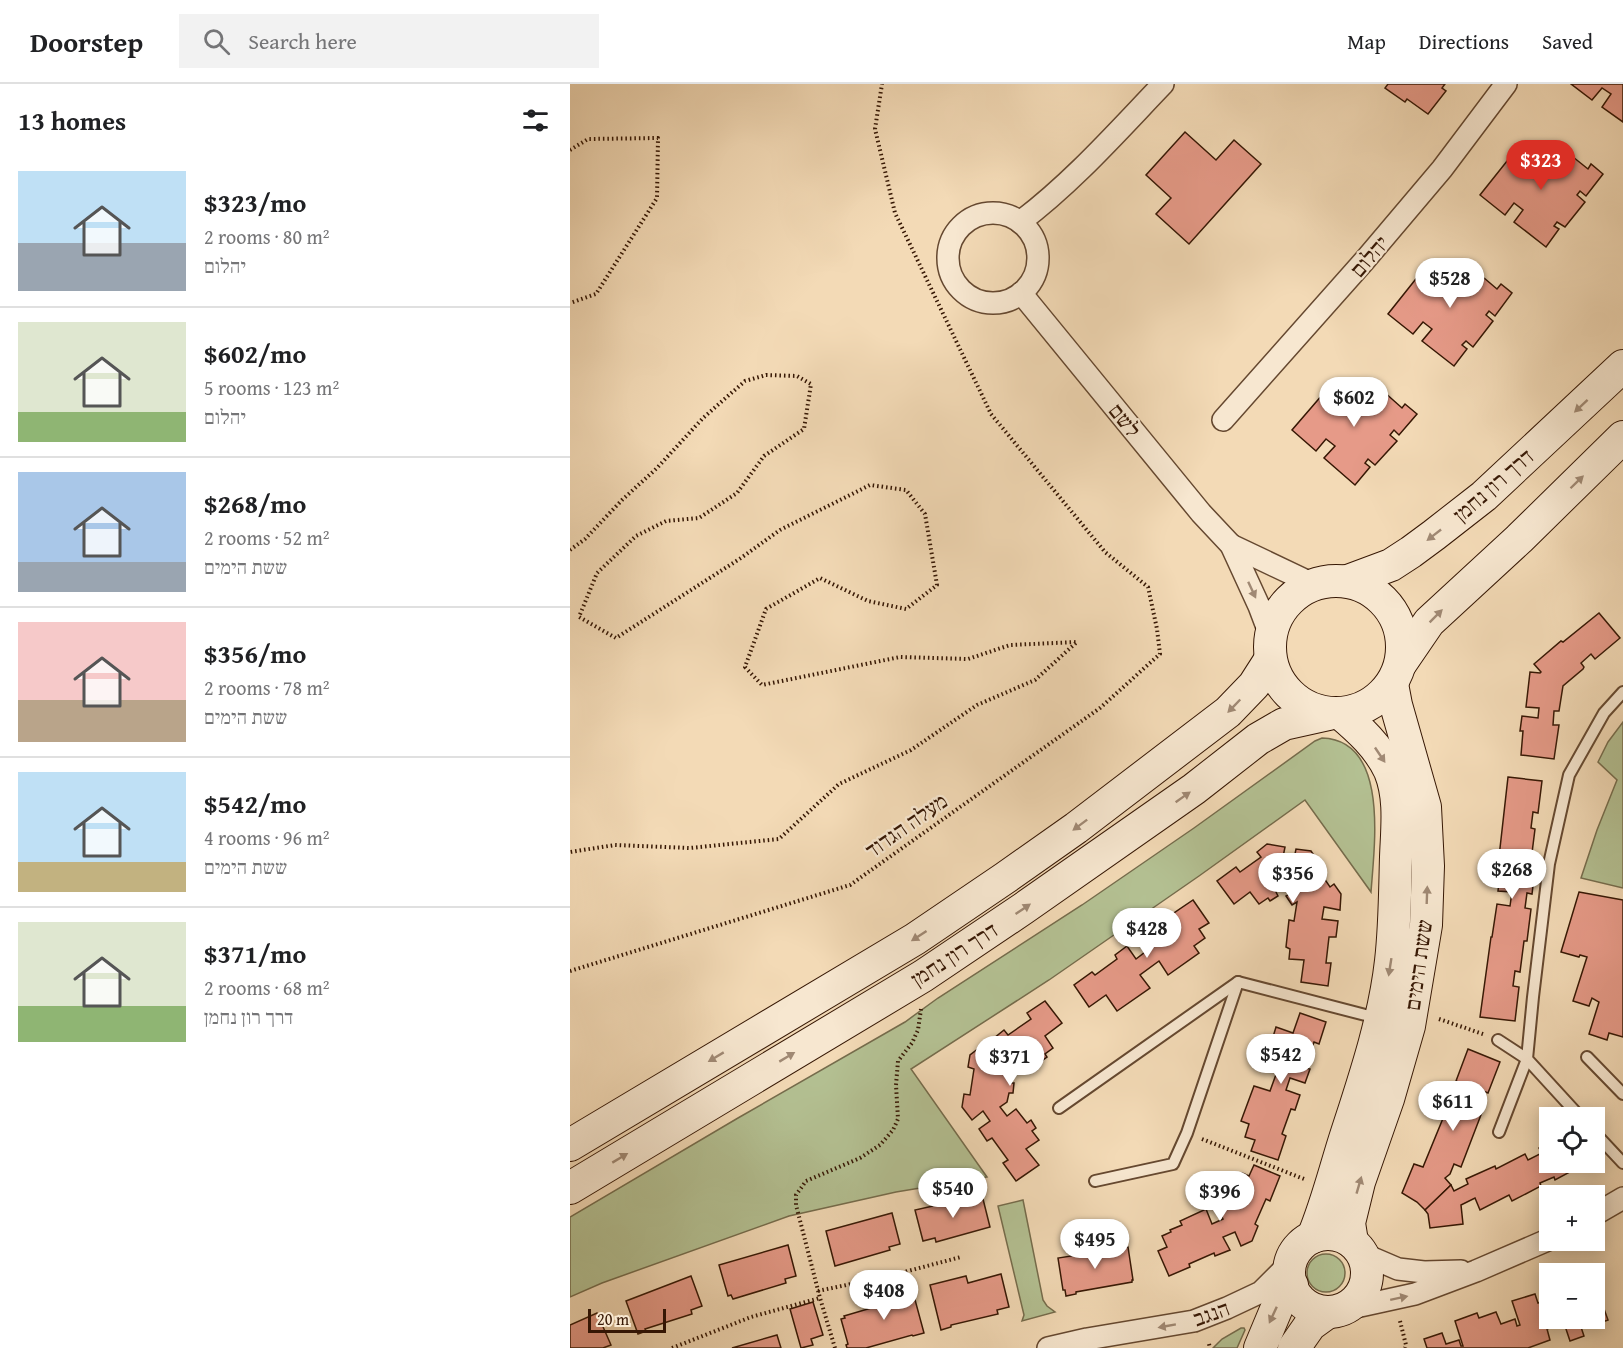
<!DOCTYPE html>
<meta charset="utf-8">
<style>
:root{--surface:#fff;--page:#f2f2f2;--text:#202124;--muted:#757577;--line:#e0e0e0;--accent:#d93025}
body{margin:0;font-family:"Gentium Book Plus","Frank Ruhl Libre",serif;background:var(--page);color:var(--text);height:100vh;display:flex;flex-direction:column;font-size:22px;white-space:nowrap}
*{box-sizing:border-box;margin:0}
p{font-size:20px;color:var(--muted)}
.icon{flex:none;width:33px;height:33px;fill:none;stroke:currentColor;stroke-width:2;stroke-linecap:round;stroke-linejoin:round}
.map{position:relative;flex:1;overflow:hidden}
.drawer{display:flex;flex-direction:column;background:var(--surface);width:570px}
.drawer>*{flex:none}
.tools{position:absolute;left:969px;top:1023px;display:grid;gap:12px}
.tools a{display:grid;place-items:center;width:66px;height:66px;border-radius:0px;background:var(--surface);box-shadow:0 3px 15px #0003;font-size:30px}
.scale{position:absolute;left:18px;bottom:15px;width:78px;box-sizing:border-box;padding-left:6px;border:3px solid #361704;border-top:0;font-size:16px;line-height:21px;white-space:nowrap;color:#361704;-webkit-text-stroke:4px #f7e7d0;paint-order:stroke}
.price{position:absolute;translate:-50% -51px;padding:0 14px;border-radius:21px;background:#fff;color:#222;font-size:20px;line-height:39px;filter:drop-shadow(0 2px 3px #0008)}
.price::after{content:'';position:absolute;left:50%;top:36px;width:18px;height:14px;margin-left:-9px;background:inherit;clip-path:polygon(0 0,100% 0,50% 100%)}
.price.current{background:var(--accent);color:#fff}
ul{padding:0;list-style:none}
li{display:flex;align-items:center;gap:18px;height:150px;padding:0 18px}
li+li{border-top:2px solid var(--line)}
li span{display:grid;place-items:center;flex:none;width:168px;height:120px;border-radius:0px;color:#555}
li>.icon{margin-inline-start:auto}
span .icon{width:72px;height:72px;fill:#fffc;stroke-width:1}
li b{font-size:26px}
h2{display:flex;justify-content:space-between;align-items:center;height:72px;padding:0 18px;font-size:26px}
header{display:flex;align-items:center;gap:36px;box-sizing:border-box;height:84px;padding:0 30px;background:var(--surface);border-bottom:2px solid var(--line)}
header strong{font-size:28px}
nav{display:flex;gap:33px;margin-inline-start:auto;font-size:21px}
.search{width:420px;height:54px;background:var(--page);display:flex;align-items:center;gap:15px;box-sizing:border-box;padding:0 21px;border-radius:0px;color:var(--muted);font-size:22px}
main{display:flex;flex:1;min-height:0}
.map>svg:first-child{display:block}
</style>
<header>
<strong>Doorstep</strong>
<div class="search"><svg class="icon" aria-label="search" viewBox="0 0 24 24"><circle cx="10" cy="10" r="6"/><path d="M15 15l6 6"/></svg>Search here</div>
<nav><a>Map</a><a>Directions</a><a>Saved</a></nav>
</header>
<main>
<section class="drawer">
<h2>13 homes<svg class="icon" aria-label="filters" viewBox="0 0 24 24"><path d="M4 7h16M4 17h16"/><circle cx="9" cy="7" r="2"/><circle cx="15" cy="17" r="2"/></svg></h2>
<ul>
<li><span style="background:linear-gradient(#bfe0f5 60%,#9aa5b1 0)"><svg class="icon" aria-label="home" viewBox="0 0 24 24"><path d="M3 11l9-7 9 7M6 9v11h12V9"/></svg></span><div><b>$323/mo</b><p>2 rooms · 80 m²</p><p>יהלום</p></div></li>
<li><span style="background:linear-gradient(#dfe7d0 75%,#8fb573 0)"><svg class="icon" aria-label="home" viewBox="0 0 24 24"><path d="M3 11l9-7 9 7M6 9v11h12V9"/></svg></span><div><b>$602/mo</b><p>5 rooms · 123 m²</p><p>יהלום</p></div></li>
<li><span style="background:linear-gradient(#a9c7e8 75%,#9aa5b1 0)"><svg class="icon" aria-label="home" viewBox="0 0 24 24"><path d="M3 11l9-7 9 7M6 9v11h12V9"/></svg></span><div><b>$268/mo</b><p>2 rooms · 52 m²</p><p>ששת הימים</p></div></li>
<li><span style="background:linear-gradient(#f6c9c9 65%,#b9a48a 0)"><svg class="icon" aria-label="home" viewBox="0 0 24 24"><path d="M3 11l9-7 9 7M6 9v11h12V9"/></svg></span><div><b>$356/mo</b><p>2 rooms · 78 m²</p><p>ששת הימים</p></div></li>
<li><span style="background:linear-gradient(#bfe0f5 75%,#c2b280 0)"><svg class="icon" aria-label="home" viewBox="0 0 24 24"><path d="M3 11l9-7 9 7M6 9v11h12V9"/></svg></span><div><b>$542/mo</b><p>4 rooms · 96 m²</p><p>ששת הימים</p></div></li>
<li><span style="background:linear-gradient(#dfe7d0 70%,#8fb573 0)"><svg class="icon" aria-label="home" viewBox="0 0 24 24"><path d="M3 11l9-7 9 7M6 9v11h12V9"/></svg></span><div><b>$371/mo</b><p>2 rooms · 68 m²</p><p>דרך רון נחמן</p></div></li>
</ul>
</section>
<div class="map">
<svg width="1053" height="1264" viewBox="0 0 1053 1264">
<rect width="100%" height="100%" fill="#f3dab6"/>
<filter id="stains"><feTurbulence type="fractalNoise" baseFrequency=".00333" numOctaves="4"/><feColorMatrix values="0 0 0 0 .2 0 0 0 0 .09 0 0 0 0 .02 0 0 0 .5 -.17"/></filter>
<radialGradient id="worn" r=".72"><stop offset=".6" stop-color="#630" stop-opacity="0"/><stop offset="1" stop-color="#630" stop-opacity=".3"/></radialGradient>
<g fill="#b4c193" stroke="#756c4c" stroke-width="1.5">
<polygon points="1053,638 1053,804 1011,794 1027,746 1047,696 1028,678 1038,658"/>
<path d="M752,654C820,656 804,764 801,808L735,716L629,792L479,896L341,985L417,1093L326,1108L219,1132L32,1199L0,1213V1133L168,1034L335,938L368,914L512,821L624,744L745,657Z"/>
<polygon points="453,1116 473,1216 477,1222 485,1228 452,1237 454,1231 428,1122"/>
<circle cx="756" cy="1189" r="19"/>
<polygon points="671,1244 674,1244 675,1246 667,1264 643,1264 652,1255"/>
</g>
<g fill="#e69a88" stroke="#361704" stroke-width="1.5">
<polygon points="818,0 875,0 872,4 876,7 858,30 837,15 835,18 815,4"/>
<polygon points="1001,0 1053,0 1053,38 1032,23 1041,10 1032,4 1022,16"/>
<polygon points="615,48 646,76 664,56 691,80 619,160 586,130 601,114 576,91"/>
<polygon points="968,60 986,75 984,79 988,82 998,69 1018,85 1021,80 1033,90 1016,112 1010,107 1007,111 1015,118 995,143 987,138 984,142 989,145 976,163 944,138 953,126 944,119 935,131 910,111 945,67 951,72 959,62 964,66"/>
<polygon points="877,178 896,194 893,198 896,201 907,188 927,205 931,200 942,209 925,232 919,227 916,231 923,237 903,263 896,257 892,261 897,265 884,282 852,257 862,245 853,238 843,250 818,230 853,186 861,191 868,181 872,184"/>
<polygon points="783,297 801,312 798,317 802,320 813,307 832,324 835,320 847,330 829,351 824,346 820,351 827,357 805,381 798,375 795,379 800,383 785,401 754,374 765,362 756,355 746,367 722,346 759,303 766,308 773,299 778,303"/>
<polygon points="1029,529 1050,554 1025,575 1021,570 1011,579 1014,583 1013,585 993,602 989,627 984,627 983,641 989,641 984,675 951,671 953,647 950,647 952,632 968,634 969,624 956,623 960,588 970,589 971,588 964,580 991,557 993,558"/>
<polygon points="938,693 972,697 968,729 963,728 961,744 965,745 961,777 966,777 962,810 957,809 955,824 961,825 957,857 954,857 950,888 945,887 943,902 949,903 945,937 910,933 921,853 922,853 927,820 940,822 942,808 928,807 932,773 929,773"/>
<polygon points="697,760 715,763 712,778 723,780 726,765 741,767 749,779 745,781 760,803 764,800 771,810 770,826 754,823 752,835 768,837 766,853 759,853 756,879 761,879 758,902 731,898 734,876 719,875 720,865 716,863 719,836 724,837 727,818 722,821 716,812 720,810 714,802 706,808 708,812 700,817 698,814 689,820 680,808 664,820 647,797 666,783 670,788 691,773 687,768"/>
<polygon points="1009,808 1053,816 1053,953 1039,949 1037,956 1019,950 1029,918 1022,914 1019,922 1003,917 1017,873 1010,871 1009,873 991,868"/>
<polygon points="623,816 639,839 629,845 635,854 624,862 629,869 598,891 589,877 570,891 580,904 547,927 536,911 519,923 504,901 522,888 525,891 547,875 545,871 557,862 566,875 575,868 566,856 579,846 582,851 604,835 601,831"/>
<polygon points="475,917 492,939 475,952 483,964 475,970 477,973 469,979 467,976 453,987 445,977 436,983 442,990 441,999 444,999 443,1009 439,1009 437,1018 430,1023 437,1032 446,1025 457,1039 461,1036 466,1044 462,1047 469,1056 456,1065 469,1081 446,1097 433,1079 438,1076 422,1054 417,1057 409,1045 420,1037 413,1027 402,1036 392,1023 394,1010 400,1011 404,985 398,983 400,971 413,961 422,974 432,967 423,955 434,946 438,951 461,935 457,929"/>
<polygon points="730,929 756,938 749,960 744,958 735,984 740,985 735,999 720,994 716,1006 730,1011 725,1026 721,1025 712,1050 716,1052 708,1076 681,1067 685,1056 675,1053 679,1040 671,1037 684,1002 700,1007 708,985 691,979 701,952 703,953 706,943 723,949"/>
<polygon points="898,965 930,978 918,1009 913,1007 908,1021 914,1023 891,1083 884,1080 880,1090 875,1094 881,1101 855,1126 847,1118 832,1109 844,1080 853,1083 883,1010 895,1015 900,1002 886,997"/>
<polygon points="980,1058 980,1078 1012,1078 1013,1081 985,1096 984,1093 970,1099 971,1102 942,1117 939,1111 910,1126 905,1114 891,1121 893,1140 860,1144 858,1130 855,1126 881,1101 884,1107 898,1100 896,1095 925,1082 926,1085 955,1070 958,1076 972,1069 969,1064"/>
<polygon points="684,1081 710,1092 700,1117 696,1115 685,1140 688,1142 682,1157 671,1162 665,1148 653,1153 660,1166 645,1172 644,1169 619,1180 620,1183 599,1192 588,1167 597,1163 592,1152 601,1148 600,1146 612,1141 610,1137 636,1125 642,1140 653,1135 647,1121 657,1098 666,1102 672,1089 679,1092"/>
<polygon points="412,1111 420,1143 366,1158 365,1154 353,1157 345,1126"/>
<polygon points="322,1129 330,1160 319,1163 320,1166 265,1182 256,1147"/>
<polygon points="218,1161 226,1192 215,1195 216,1199 163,1215 161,1211 158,1212 149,1181"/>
<polygon points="558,1163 563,1196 562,1196 562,1198 506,1208 506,1210 496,1212 495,1206 493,1206 488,1174"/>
<polygon points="431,1190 439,1223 427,1226 428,1230 381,1241 381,1243 371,1246 360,1201 396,1192 398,1199"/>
<polygon points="121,1192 132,1222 121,1226 122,1230 75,1245 76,1247 68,1250 56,1217"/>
<polygon points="1024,1197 1038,1236 1015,1244 1013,1238 1010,1240 1014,1252 1000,1257 994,1239 977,1245 980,1256 958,1264 857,1264 854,1255 872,1249 876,1260 889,1256 891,1262 893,1262 885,1237 907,1229 909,1234 926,1228 931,1240 945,1235 947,1242 950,1241 942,1217 965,1210 968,1219 980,1215 980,1234 1024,1234"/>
<polygon points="339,1203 342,1213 344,1212 354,1249 343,1252 342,1251 296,1264 277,1264 276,1261 278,1260 271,1235 275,1234 274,1232 308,1222 305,1212"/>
<polygon points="243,1218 253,1251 241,1255 243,1261 231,1264 220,1225"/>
<polygon points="27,1229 41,1261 33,1264 0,1264 0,1241"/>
<polygon points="207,1251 211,1264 162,1264"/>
</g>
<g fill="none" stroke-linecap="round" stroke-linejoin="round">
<g stroke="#654830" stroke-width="14">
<g id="lane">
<polyline points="928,956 957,975 929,1048"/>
<polyline points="1017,973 1053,1010"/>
<polyline points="489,1024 668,898 807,934"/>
<polyline points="1011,1034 957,975 963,913 979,780 999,691 1034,629 1053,608"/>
<polyline points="1024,1048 1053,1079"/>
<polyline points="525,1097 603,1080 617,1049 668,898"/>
</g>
</g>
<g stroke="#654830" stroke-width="24">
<g id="street">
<circle cx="423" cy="174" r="45"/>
<path d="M450,138C503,98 547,48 593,0"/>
<polyline points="451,209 631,429 661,461 689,522 700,551"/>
<polyline points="653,336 795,176 872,85 936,0"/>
<polyline points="661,461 743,500"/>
<polyline points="1024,1131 1053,1114"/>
<polyline points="793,1170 828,1185 854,1188 891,1187"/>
<polyline points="772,1226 845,1210 906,1187 980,1155"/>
<polyline points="478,1264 517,1255 624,1237 657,1224 691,1208 721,1178"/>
</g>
</g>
<g stroke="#361704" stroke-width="34">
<g id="secondary">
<circle cx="766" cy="563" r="66"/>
<polyline points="778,497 821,481 841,468 864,451 914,412 1053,282"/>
<polyline points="831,579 859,538 949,455 1053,353"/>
<polyline points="0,1061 345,855 435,794 506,744 658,628 684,601 700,576"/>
<polyline points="0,1104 353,892 454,824 624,705 688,655 714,640 759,630"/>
<circle cx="758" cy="1189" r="39"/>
<path d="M743,1153C756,1122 764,1090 774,1058C793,999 814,939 821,877C825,843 825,807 826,773C827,745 831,714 820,687C809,663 789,645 770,629"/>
<polyline points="782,1158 779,1139 789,1098 818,1015 839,942 856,841 858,782 855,723 826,621 822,600"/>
<polyline points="690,1264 708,1221 722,1201"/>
<polyline points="724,1264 740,1241 758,1228"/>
</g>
</g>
<g stroke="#361704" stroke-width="4" stroke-dasharray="1.5 3" stroke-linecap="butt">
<polyline points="0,66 18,55 88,54 87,114 26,210 0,219"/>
<polyline points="0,466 15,455 52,416 87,384 133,334 175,297 196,291 227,292 241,300 234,345 194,372 167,409 129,434 96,437 66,452 27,489 9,533 46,554 171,474 210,446 300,401 336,406 355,430 367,501 336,525 298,517 250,494 196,525 175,583 192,601 330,573 398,575 440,561 507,558 465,596 407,621 341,666 269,700 209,755 120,764 45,761 0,768"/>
<polyline points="0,887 280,801 530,624 590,570 587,545 578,503 535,468 421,330 325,129 305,45 312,0"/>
<polyline points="869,935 913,950"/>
<polyline points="632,1055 734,1095"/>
<polyline points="248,1207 319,1192 391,1173"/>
<polyline points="830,1237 836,1261 835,1264"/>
<polyline points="639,1260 640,1264"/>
<polyline points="102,1264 181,1233 250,1214"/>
<polyline points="265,1264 250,1214 226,1121 226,1111 236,1097 290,1074 310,1061 323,1046 328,1035 326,1001 328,977 342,959 348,946 351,925"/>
</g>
<use href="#lane" stroke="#f7e7d0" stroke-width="10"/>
<use href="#street" stroke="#f7e7d0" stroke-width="21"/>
<use href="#secondary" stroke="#f7e7d0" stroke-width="32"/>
</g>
<defs><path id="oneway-solid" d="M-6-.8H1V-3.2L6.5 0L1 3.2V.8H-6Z" transform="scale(1.5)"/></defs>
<g fill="#a08974">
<use href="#oneway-solid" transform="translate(1011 322) rotate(137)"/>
<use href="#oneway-solid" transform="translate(1007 398) rotate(-44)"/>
<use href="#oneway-solid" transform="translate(864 451) rotate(142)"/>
<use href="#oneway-solid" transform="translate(682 506) rotate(65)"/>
<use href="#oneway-solid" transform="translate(866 532) rotate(-45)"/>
<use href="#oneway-solid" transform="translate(664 622) rotate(134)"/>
<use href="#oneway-solid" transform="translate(810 671) rotate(56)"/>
<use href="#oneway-solid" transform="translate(613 713) rotate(-35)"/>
<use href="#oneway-solid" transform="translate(510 741) rotate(143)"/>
<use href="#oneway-solid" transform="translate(857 811) rotate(-88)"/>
<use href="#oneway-solid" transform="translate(453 825) rotate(-34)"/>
<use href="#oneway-solid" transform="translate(349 852) rotate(147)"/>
<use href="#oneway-solid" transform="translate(820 883) rotate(99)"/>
<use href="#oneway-solid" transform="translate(146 973) rotate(149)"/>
<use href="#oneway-solid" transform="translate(217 973) rotate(-31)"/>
<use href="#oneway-solid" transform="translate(50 1074) rotate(-31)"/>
<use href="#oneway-solid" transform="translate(789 1101) rotate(-74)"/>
<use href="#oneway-solid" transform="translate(829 1214) rotate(-12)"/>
<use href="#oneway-solid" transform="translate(703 1231) rotate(115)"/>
<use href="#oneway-solid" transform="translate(597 1242) rotate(170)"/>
</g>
<g text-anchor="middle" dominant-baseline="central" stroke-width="4.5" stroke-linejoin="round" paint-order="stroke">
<g font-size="22" fill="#361704" stroke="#f7e7d0">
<text transform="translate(799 172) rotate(-49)">יהלום</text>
<text transform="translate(555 336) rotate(51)">לשם</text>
<text transform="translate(923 401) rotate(-41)">דרך רון נחמן</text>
<text transform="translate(336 741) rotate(-35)">מעלה הגדוד</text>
<text transform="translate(384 870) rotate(-33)">דרך רון נחמן</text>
<text transform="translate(848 881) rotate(-82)">ששת הימים</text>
<text transform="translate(641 1229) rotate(-20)">הנגב</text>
</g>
</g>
<rect width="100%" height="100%" filter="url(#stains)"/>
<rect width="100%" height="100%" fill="url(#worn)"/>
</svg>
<div class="tools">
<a><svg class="icon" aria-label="locate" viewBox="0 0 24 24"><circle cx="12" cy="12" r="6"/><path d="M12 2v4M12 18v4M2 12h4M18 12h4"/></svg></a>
<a>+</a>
<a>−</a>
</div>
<div class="scale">20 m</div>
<b class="price current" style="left:971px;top:107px">$323</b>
<b class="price" style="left:880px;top:225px">$528</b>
<b class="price" style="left:784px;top:344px">$602</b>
<b class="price" style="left:942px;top:816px">$268</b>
<b class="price" style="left:723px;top:820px">$356</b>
<b class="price" style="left:577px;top:875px">$428</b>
<b class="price" style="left:711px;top:1001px">$542</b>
<b class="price" style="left:440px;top:1003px">$371</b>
<b class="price" style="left:883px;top:1048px">$611</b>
<b class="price" style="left:383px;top:1135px">$540</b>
<b class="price" style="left:650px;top:1138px">$396</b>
<b class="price" style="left:525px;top:1186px">$495</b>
<b class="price" style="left:314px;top:1237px">$408</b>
</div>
</main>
